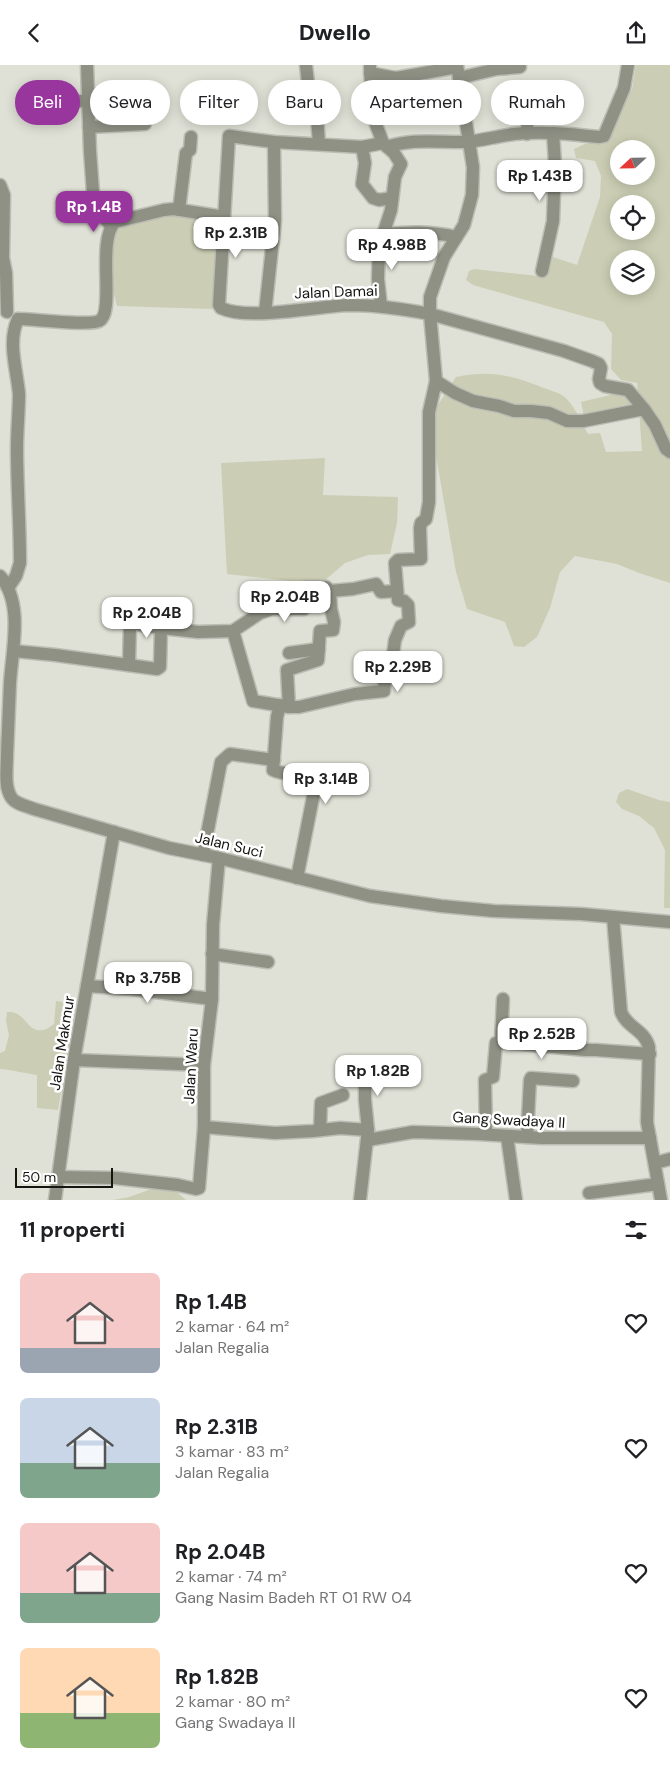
<!DOCTYPE html>
<html lang="id">
<meta charset="utf-8">
<style>
:root{--surface:#fff;--page:#f6f6f6;--text:#202124;--muted:#757577;--accent:#98369d}
body{margin:0;font-family:"DM Sans",sans-serif;background:var(--page);color:var(--text);height:100vh;display:flex;flex-direction:column;font-size:19px;white-space:nowrap}
*{box-sizing:border-box;margin:0}
p{font-size:16px;color:var(--muted)}
.icon{flex:none;width:28px;height:28px;fill:none;stroke:currentColor;stroke-width:2;stroke-linecap:round;stroke-linejoin:round}
.map{position:relative;height:1135px;overflow:hidden}
.panel{display:flex;flex-direction:column;background:var(--surface);flex:1}
.panel>*{flex:none}
.banner{position:absolute;left:15px;top:15px;width:640px;height:45px;display:flex;gap:10px}
.needle{width:32px;rotate:248deg}
.tools{position:absolute;left:610px;top:75px;display:grid;gap:10px}
.tools a{display:grid;place-items:center;width:45px;height:45px;border-radius:50%;background:var(--surface);box-shadow:0 2px 12px #0003;font-size:25px}
.scale{position:absolute;left:15px;bottom:12px;width:98px;box-sizing:border-box;padding-left:5px;border:2px solid #151612;border-top:0;font-size:14px;line-height:18px;white-space:nowrap;color:#151612;-webkit-text-stroke:4px #fff;paint-order:stroke}
.price{position:absolute;translate:-50% -42px;padding:0 11px;border-radius:10px;background:#fff;color:#222;font-size:16px;line-height:32px;filter:drop-shadow(0 1px 2px #0008)}
.price::after{content:'';position:absolute;left:50%;top:30px;width:15px;height:11px;margin-left:-8px;background:inherit;clip-path:polygon(0 0,100% 0,50% 100%)}
.price.on{background:var(--accent);color:#fff}
ul{padding:0;list-style:none}
li{display:flex;align-items:center;gap:15px;height:125px;padding:0 20px}
li span{display:grid;place-items:center;flex:none;width:140px;height:100px;border-radius:8px;color:#555}
li>.icon{margin-inline-start:auto}
span .icon{width:60px;height:60px;fill:#fffc;stroke-width:1}
li b{font-size:21px}
h2{display:flex;justify-content:space-between;align-items:center;height:60px;padding:0 20px;font-size:21px}
.pill{padding:0 18px;border-radius:22px;background:var(--surface);box-shadow:0 2px 12px #0003;font-size:18px;line-height:45px}
.pill.on{background:var(--accent);color:#fff}
header{display:flex;justify-content:space-between;align-items:center;height:65px;padding:0 20px;background:var(--surface);font-size:22px;font-weight:800}
.map>svg:first-child{display:block}
</style>
<header><svg class="icon" aria-label="back" viewBox="0 0 24 24"><path d="M15 5l-7 7 7 7"/></svg>Dwello<svg class="icon" aria-label="share" viewBox="0 0 24 24"><path d="M12 15V3M7 8l5-5 5 5M5 13v7h14v-7"/></svg></header>
<div class="map">
<svg width="670" height="1135" viewBox="0 0 670 1135">
<rect width="100%" height="100%" fill="#dfe1d6"/>
<g fill="#cbceb4" fill-rule="evenodd">
<path d="M636,0H670V518L639,508L617,499L575,491L560,507L550,543L537,572L524,582L514,581L505,557L467,544L456,507L432,367L438,340L456,312C491,305 511,310 544,323C549,325 557,327 562,330C574,338 581,357 588,369L600,368L606,387L642,386L637,318L621,315L611,304L612,269L604,257L473,220L466,215L469,206L474,204L547,212L553,192L577,200L600,132L601,111L595,96L576,93L574,84L585,79L601,76L621,37L632,25ZM619,84H646V111H619ZM619,139H646V166H619ZM619,194H646V221H619Z"/>
<polygon points="165,147 217,156 212,244 117,241 110,214 110,158"/>
<polygon points="627,326 631,344 585,356 581,337"/>
<polygon points="325,393 323,430 398,432 397,458 390,489 368,490 345,498 323,517 299,517 227,509 221,398"/>
<polygon points="627,724 659,735 670,737 670,843 664,843 665,785 654,763 639,751 622,744 616,737 619,728"/>
<path d="M56,936L76,939L58,1045L37,1043V1010C23,1008 13,1005 0,1004V988L5,986L9,970L6,956L7,947C26,945 26,968 43,965C46,965 51,961 54,959Z"/>
<polygon points="160,1121 172,1123 186,1135 113,1135 129,1132"/>
</g>
<g fill="none" stroke-linecap="round" stroke-linejoin="round">
<g stroke="#bbbcb3" stroke-width="15">
<g id="minor">
<polyline points="87,0 90,86 93,128 99,146 111,161"/>
<polyline points="306,0 310,36 317,51 319,79"/>
<polyline points="370,2 372,39 375,57 383,78"/>
<polyline points="370,8 396,13 457,2"/>
<polyline points="459,13 497,4 520,2"/>
<polyline points="25,43 89,35"/>
<polyline points="89,62 145,59"/>
<polyline points="527,69 528,23"/>
<path d="M383,78L362,82L274,77L229,71L219,240L221,243C248,256 318,241 350,240C377,240 403,244 430,249V232L444,192L464,160L472,130L473,102L457,0"/>
<polyline points="362,82 365,98 362,119 373,133 379,135 392,133"/>
<path d="M387,82C413,73 441,78 468,77C483,75 499,71 514,69C542,66 571,69 599,72L604,71L624,23L628,0"/>
<polyline points="0,120 4,130 3,193 6,208 7,247"/>
<polyline points="179,145 186,88 190,85 191,72"/>
<path d="M383,169C408,167 432,166 456,172"/>
<polyline points="542,206 553,156 555,99 553,68"/>
<polyline points="381,241 378,214 379,182 391,145 395,112 401,99 394,88 383,78"/>
<polyline points="265,248 275,155 274,77"/>
<path d="M18,254C33,254 89,261 99,256C116,248 96,176 115,157L164,145L174,144L224,152"/>
<polyline points="436,316 455,328 473,336 499,341 514,346 531,346 549,348 567,356 583,356 644,344 655,360 666,384 670,387"/>
<path d="M0,511C24,538 12,585 10,618C9,642 8,666 7,690C7,703 4,721 11,732C15,739 27,741 34,744L169,783L219,793L370,831L441,841L494,846L581,849L670,857"/>
<path d="M8,523L16,511L20,498C20,460 17,421 17,383C17,365 19,347 19,329C17,305 7,277 18,254"/>
<polyline points="233,566 253,636 289,642 299,642 355,629 384,626 385,610 392,597 395,575 401,561 409,557 408,540 404,536 398,535 395,498 398,495 421,494 420,463 421,458 426,454 429,437 429,347 436,316 430,249 564,286 592,296 599,299 601,303 599,314 600,318 605,321 628,325 644,344"/>
<polyline points="14,586 55,590 157,604 160,602 161,563 198,567 233,566 260,548 272,544 304,544 306,542 305,523 307,522 326,522 330,526 353,524 376,519 381,527 397,526"/>
<polyline points="289,588 319,584"/>
<polyline points="129,600 130,560 136,559 161,563"/>
<path d="M280,640L277,652L273,705C285,712 305,705 315,715V722L297,813"/>
<polyline points="289,642 287,605 318,595 320,566 333,565 334,557 331,544 330,526"/>
<polyline points="203,790 221,697 230,689 274,695"/>
<path d="M613,852L621,947C627,963 644,964 649,982L647,1057L661,1135"/>
<polyline points="212,889 268,897"/>
<polyline points="87,921 131,924 212,934"/>
<polyline points="501,977 585,985 596,985 650,989"/>
<polyline points="501,977 503,934"/>
<polyline points="74,995 204,1000"/>
<polyline points="204,1062 275,1068 313,1066 340,1063 368,1065"/>
<polyline points="320,1065 321,1038 343,1030"/>
<polyline points="486,1069 485,1015 493,1012 496,978 501,977"/>
<polyline points="507,1071 516,1135"/>
<polyline points="527,1072 530,1015 531,1013 573,1016"/>
<polyline points="368,1075 413,1067 478,1069 542,1073 650,1073"/>
<polyline points="655,1098 670,1094"/>
<polyline points="59,1112 115,1113 178,1120 196,1124 199,1123 204,1062 204,1000 212,934 213,860 219,793"/>
<polyline points="589,1128 658,1119"/>
<polyline points="55,1135 74,995 114,767"/>
<polyline points="360,1135 368,1065 365,1035 365,1002"/>
</g>
</g>
<use href="#minor" stroke="#909185" stroke-width="12"/>
</g>
<g text-anchor="middle" dominant-baseline="central" stroke-width="5" stroke-linejoin="round" paint-order="stroke">
<g font-size="15" fill="#151612" stroke="#fff">
<text transform="translate(336 227) rotate(-2)">Jalan Damai</text>
<text transform="translate(229 780) rotate(13)">Jalan Suci</text>
<text transform="translate(62 978) rotate(-81)">Jalan Makmur</text>
<text transform="translate(191 1001) rotate(-87)">Jalan Waru</text>
<text transform="translate(509 1055) rotate(3)">Gang Swadaya II</text>
</g>
</g>
</svg>
<div class="tools">
<a><svg class="needle" viewBox="-14 -14 28 28"><path d="M0-13l5 13h-10z" fill="#e53935"/><path d="M0 13l5-13h-10z" fill="#757577"/></svg></a>
<a><svg class="icon" aria-label="locate" viewBox="0 0 24 24"><circle cx="12" cy="12" r="6"/><path d="M12 2v4M12 18v4M2 12h4M18 12h4"/></svg></a>
<a><svg class="icon" aria-label="layers" viewBox="0 0 24 24"><path d="M12 4l9 5-9 5-9-5zM3 14l9 5 9-5"/></svg></a>
</div>
<div class="scale">50 m</div>
<b class="price" style="left:540px;top:137px">Rp 1.43B</b>
<b class="price on" style="left:94px;top:168px">Rp 1.4B</b>
<b class="price" style="left:236px;top:194px">Rp 2.31B</b>
<b class="price" style="left:392px;top:206px">Rp 4.98B</b>
<b class="price" style="left:285px;top:558px">Rp 2.04B</b>
<b class="price" style="left:147px;top:574px">Rp 2.04B</b>
<b class="price" style="left:398px;top:628px">Rp 2.29B</b>
<b class="price" style="left:326px;top:740px">Rp 3.14B</b>
<b class="price" style="left:148px;top:939px">Rp 3.75B</b>
<b class="price" style="left:542px;top:995px">Rp 2.52B</b>
<b class="price" style="left:378px;top:1032px">Rp 1.82B</b>
<div class="banner">
<a class="pill on">Beli</a>
<a class="pill">Sewa</a>
<a class="pill">Filter</a>
<a class="pill">Baru</a>
<a class="pill">Apartemen</a>
<a class="pill">Rumah</a>
</div>
</div>
<section class="panel">
<h2>11 properti<svg class="icon" aria-label="filters" viewBox="0 0 24 24"><path d="M4 7h16M4 17h16"/><circle cx="9" cy="7" r="2"/><circle cx="15" cy="17" r="2"/></svg></h2>
<ul>
<li><span style="background:linear-gradient(#f6c9c9 75%,#9aa5b1 0)"><svg class="icon" aria-label="home" viewBox="0 0 24 24"><path d="M3 11l9-7 9 7M6 9v11h12V9"/></svg></span><div><b>Rp 1.4B</b><p>2 kamar · 64 m²</p><p>Jalan Regalia</p></div><svg class="icon" aria-label="heart" viewBox="0 0 24 24"><path d="M12 20l-8-8c-3-5 5-10 8-4 3-6 11-1 8 4z"/></svg></li>
<li><span style="background:linear-gradient(#c9d6e8 65%,#7fa58c 0)"><svg class="icon" aria-label="home" viewBox="0 0 24 24"><path d="M3 11l9-7 9 7M6 9v11h12V9"/></svg></span><div><b>Rp 2.31B</b><p>3 kamar · 83 m²</p><p>Jalan Regalia</p></div><svg class="icon" aria-label="heart" viewBox="0 0 24 24"><path d="M12 20l-8-8c-3-5 5-10 8-4 3-6 11-1 8 4z"/></svg></li>
<li><span style="background:linear-gradient(#f6c9c9 70%,#7fa58c 0)"><svg class="icon" aria-label="home" viewBox="0 0 24 24"><path d="M3 11l9-7 9 7M6 9v11h12V9"/></svg></span><div><b>Rp 2.04B</b><p>2 kamar · 74 m²</p><p>Gang Nasim Badeh RT 01 RW 04</p></div><svg class="icon" aria-label="heart" viewBox="0 0 24 24"><path d="M12 20l-8-8c-3-5 5-10 8-4 3-6 11-1 8 4z"/></svg></li>
<li><span style="background:linear-gradient(#ffd9b3 65%,#8fb573 0)"><svg class="icon" aria-label="home" viewBox="0 0 24 24"><path d="M3 11l9-7 9 7M6 9v11h12V9"/></svg></span><div><b>Rp 1.82B</b><p>2 kamar · 80 m²</p><p>Gang Swadaya II</p></div><svg class="icon" aria-label="heart" viewBox="0 0 24 24"><path d="M12 20l-8-8c-3-5 5-10 8-4 3-6 11-1 8 4z"/></svg></li>
</ul>
</section>
